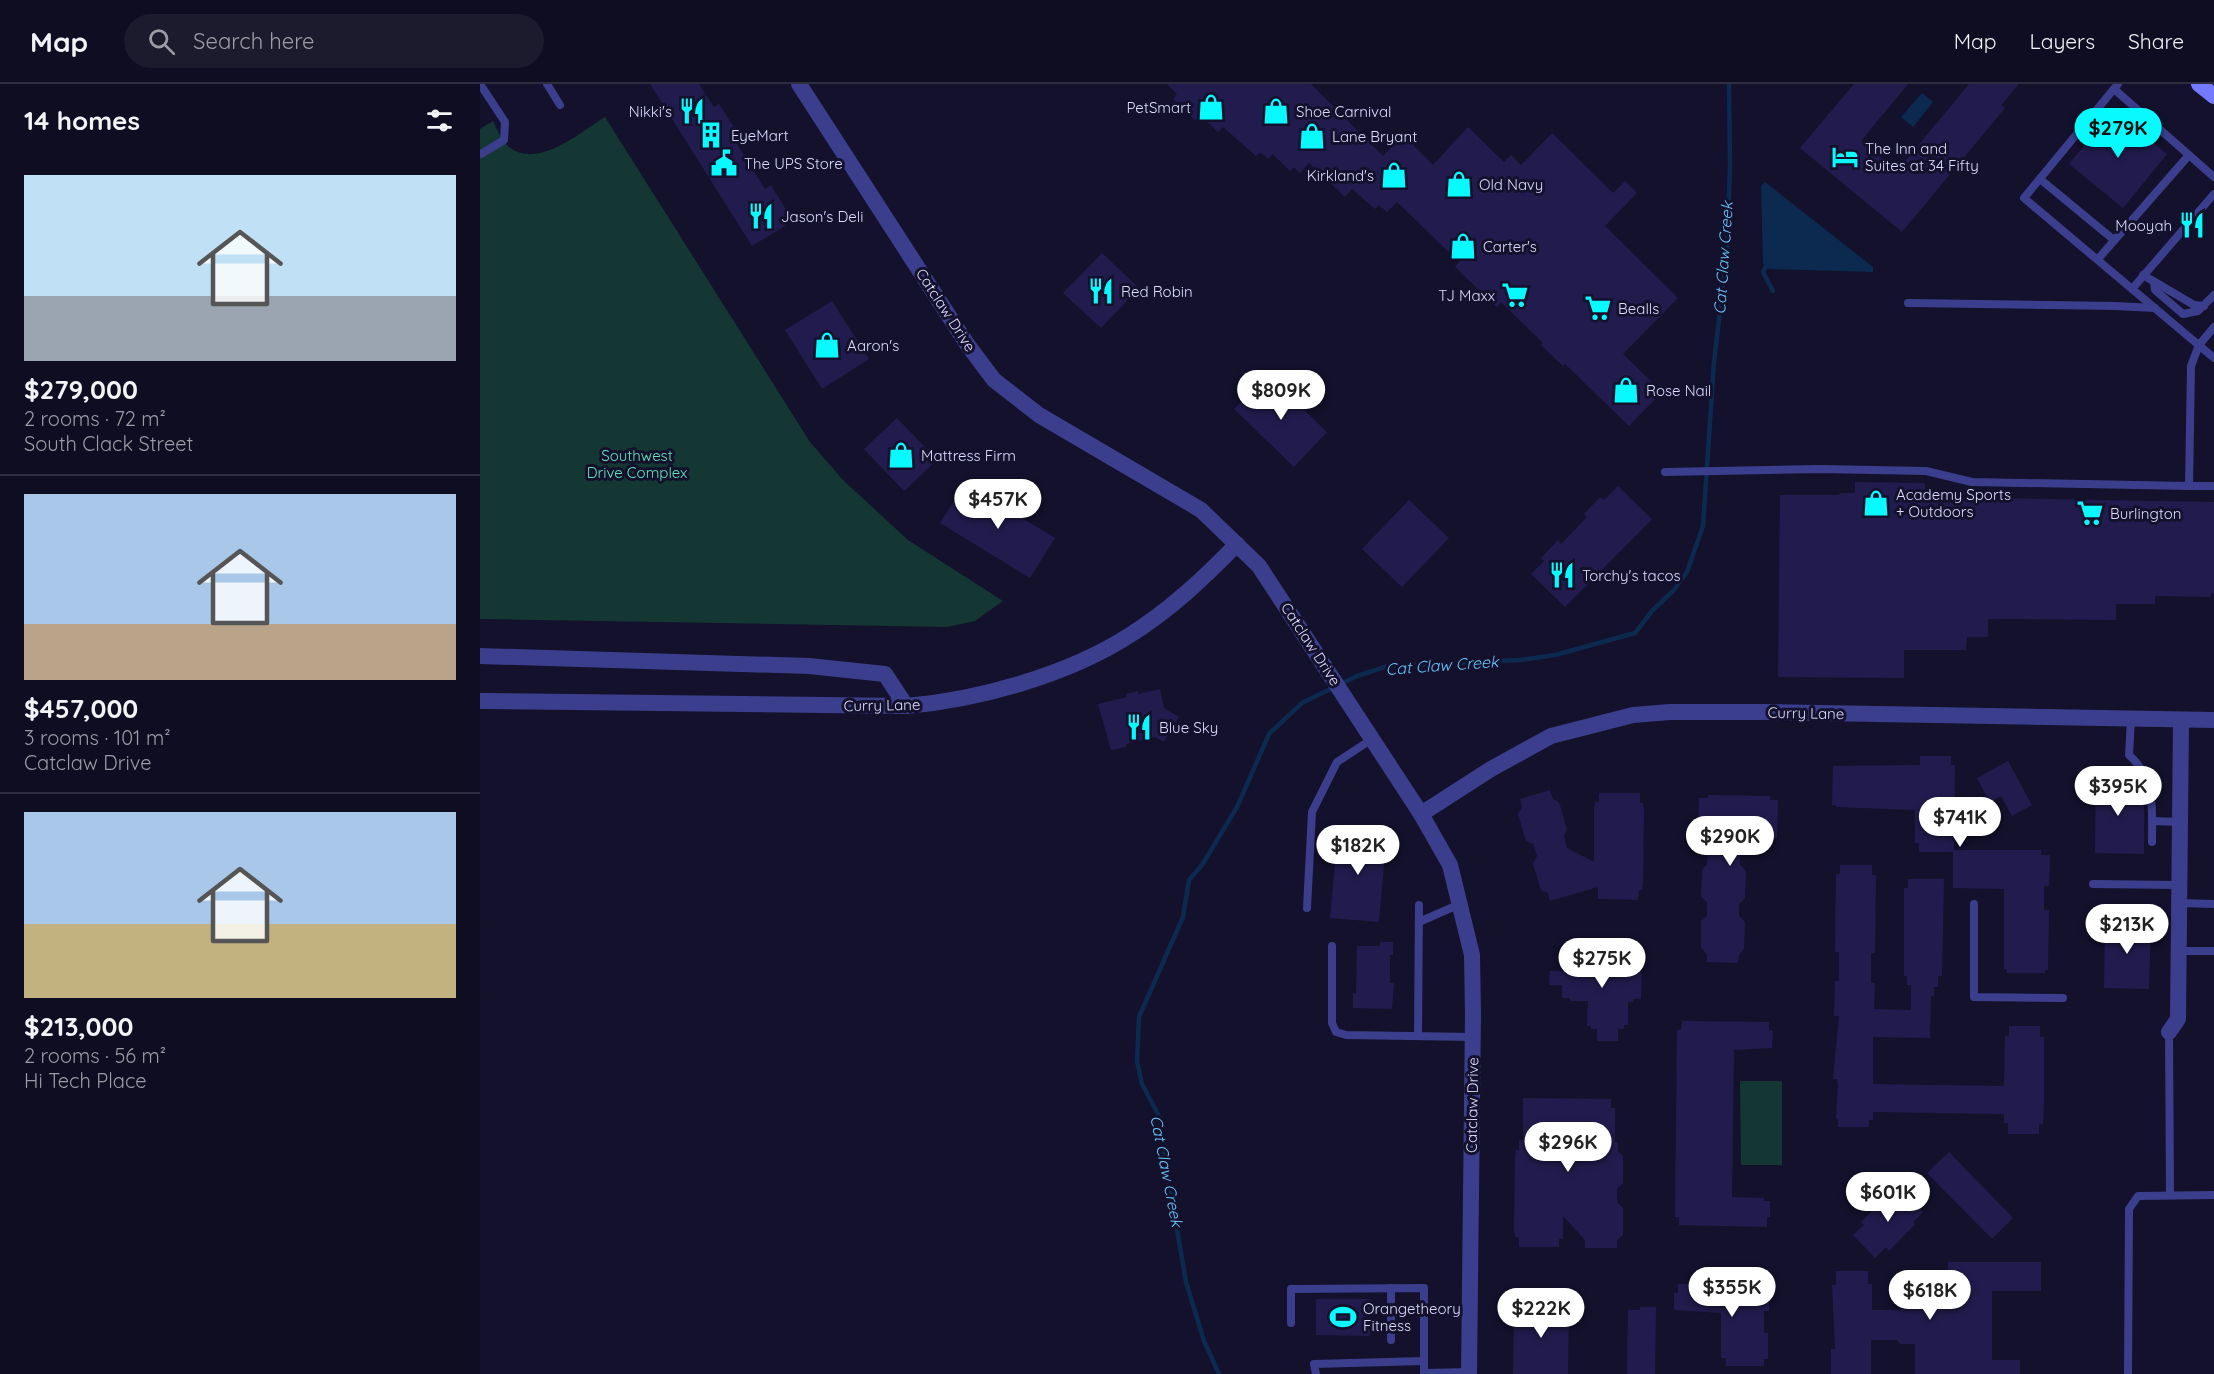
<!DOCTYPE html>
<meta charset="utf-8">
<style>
:root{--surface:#0e0d21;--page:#1c1b2e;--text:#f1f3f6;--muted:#9b9ca5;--line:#2e2d3f;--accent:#08faff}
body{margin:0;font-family:Quicksand,sans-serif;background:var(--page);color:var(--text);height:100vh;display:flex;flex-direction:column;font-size:22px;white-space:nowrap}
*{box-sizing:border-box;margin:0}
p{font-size:20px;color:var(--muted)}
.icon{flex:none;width:33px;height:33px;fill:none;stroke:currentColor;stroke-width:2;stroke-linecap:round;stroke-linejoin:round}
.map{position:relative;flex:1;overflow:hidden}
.panel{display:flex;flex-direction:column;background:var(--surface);width:480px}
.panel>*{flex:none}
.price{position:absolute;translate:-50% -51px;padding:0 14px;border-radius:21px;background:#fff;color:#222;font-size:20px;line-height:39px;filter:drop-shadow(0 2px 3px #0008)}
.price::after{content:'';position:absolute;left:50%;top:36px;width:18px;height:14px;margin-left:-9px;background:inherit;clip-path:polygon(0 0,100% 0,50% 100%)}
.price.on{background:var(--accent);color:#111}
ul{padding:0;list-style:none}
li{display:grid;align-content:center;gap:12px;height:318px;padding:0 24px}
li+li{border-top:2px solid var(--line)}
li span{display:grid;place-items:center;height:186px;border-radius:0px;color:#555}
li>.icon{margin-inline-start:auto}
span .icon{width:108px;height:108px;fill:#fffc;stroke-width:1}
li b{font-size:26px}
h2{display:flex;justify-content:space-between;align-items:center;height:72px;padding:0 24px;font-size:26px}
header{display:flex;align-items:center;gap:36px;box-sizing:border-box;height:84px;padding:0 30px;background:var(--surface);border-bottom:2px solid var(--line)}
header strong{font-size:28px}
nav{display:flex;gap:33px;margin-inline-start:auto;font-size:21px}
.search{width:420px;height:54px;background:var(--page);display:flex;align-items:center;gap:15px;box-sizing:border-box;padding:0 21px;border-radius:33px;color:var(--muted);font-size:22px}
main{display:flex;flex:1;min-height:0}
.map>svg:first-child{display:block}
</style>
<header>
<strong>Map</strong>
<div class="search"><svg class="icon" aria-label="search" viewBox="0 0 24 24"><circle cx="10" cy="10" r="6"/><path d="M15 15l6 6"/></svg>Search here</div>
<nav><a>Map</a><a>Layers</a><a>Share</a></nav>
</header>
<main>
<section class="panel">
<h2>14 homes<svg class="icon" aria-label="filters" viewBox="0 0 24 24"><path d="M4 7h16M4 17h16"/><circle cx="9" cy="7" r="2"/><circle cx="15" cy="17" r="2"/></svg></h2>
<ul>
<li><span style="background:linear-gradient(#bfe0f5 65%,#9aa5b1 0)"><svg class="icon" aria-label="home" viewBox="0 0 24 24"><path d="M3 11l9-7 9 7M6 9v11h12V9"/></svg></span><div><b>$279,000</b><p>2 rooms · 72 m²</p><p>South Clack Street</p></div></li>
<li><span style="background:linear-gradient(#a9c7e8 70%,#b9a48a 0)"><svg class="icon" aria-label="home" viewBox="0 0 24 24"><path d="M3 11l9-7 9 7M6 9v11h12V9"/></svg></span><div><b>$457,000</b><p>3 rooms · 101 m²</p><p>Catclaw Drive</p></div></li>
<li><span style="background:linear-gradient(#a9c7e8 60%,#c2b280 0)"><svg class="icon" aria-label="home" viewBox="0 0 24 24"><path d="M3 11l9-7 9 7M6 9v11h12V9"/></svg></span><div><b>$213,000</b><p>2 rooms · 56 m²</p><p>Hi Tech Place</p></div></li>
</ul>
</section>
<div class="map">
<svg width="1734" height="1290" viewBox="0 0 1734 1290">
<rect width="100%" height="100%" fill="#13112c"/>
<g fill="#143733">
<path d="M125,33L330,358L363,396L428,456L523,517L495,537L467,543L0,535V45L13,37C17,45 21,56 28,62C57,87 100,48 125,33Z"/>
<polygon points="1260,997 1302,997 1302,1081 1261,1081"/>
</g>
<g fill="#0c2a50">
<polygon points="1442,9 1453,18 1433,43 1421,33"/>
<polygon points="1285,98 1393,183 1393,188 1289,185 1283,179 1281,102"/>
</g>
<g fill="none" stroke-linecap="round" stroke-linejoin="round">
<g stroke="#0c2a50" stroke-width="4.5">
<polyline points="1288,178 1283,188 1293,207"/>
<polyline points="739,1290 724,1257 706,1198 686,1081 680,1034 662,1000 657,977 659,933 703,833 709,796 722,781 757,723 789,650 822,619 877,592 908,582 1041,576 1075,571 1155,549 1172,527 1194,506 1207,488 1223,442 1234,278 1247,168 1250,81 1249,0"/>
</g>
</g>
<g fill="#221c4e" fill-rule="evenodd">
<polygon points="170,0 219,0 234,23 239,20 263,57 257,60 285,105 291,101 313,137 272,162"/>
<polygon points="687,0 831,0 903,72 923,51 953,81 988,43 1024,78 1031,71 1041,81 1072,49 1133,109 1145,97 1157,109 1125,142 1198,214 1143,270 1182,308 1149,342 1085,280 1083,282 1061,261 1063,259 1021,218 1017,223 975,183 979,178 917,118 907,128 899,121 895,125 872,105 865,113 829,79 820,89 814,83 810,87 793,70 788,75 780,68 776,72 743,43 738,48 720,31 715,36 693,15 697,10"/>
<polygon points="1374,0 1428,0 1381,57 1417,87 1489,0 1539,0 1521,21 1525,24 1422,148 1320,64"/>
<polygon points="1633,26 1687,70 1643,124 1589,80"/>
<polygon points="622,169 659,204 621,244 583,209"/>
<polygon points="352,217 389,275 342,305 305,246"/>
<polygon points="788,291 847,348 814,383 754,325"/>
<polygon points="417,334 457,376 424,407 384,365"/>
<polygon points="1375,398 1445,399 1445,409 1460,409 1460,413 1734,418 1734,510 1731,509 1731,513 1675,512 1675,520 1636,520 1636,536 1508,535 1508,553 1487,553 1486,566 1424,566 1424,594 1298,593 1300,411 1359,411 1360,409 1375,409"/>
<polygon points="485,399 575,454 550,494 460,439"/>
<polygon points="1138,402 1172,435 1085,523 1051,490 1064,477 1061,474 1078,456 1081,460 1107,433 1104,430 1120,413 1124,416"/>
<polygon points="929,416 969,454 922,503 882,465"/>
<polygon points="680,605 684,624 699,633 684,658 675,653 646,660 647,663 631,666 618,620 647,613 646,610 658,607 658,610"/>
<polygon points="1440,672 1471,672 1471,681 1475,681 1474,766 1561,766 1561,771 1570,771 1569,802 1564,802 1564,826 1569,826 1568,886 1565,886 1565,889 1527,889 1527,885 1524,885 1524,805 1473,804 1473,768 1439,768 1439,759 1435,759 1435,726 1356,723 1356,721 1352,721 1353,682 1440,681"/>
<polygon points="1528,677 1552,721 1532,732 1521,712 1510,718 1497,694"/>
<polygon points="1616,684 1636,684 1636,702 1645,702 1645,710 1664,710 1664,770 1615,769"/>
<polygon points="1070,706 1073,715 1079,718 1087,745 1084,752 1087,764 1114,778 1114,726 1115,718 1119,718 1119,709 1160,709 1160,719 1163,719 1164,726 1163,800 1162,806 1159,806 1158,816 1118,815 1118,803 1070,817 1068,809 1061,806 1053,780 1057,772 1053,760 1046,757 1038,730 1042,723 1040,715"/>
<polygon points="1228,711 1290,712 1290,716 1298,716 1297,754 1289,754 1288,758 1260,757 1260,781 1266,787 1265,814 1259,820 1259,832 1265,838 1264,865 1259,871 1258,879 1227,878 1227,870 1221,864 1221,837 1227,832 1227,818 1221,812 1222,786 1227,780 1228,757 1227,753 1218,753 1219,714 1228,714"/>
<polygon points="858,745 907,749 899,838 850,834"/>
<polygon points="1360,781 1392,781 1392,791 1396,791 1395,869 1391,869 1391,899 1395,899 1394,925 1431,926 1431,901 1427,901 1427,892 1424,892 1424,804 1428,804 1428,795 1464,795 1462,892 1458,892 1458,903 1454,903 1454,912 1451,912 1450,954 1393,953 1393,1000 1524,1002 1525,952 1529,952 1529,942 1560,942 1560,953 1564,953 1564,1020 1563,1040 1559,1040 1559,1050 1528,1050 1528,1039 1524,1039 1524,1030 1393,1028 1393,1036 1389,1036 1389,1043 1358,1043 1358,1035 1356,1035 1358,1001 1357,995 1353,995 1359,932 1354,932 1355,897 1359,897 1359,868 1355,868 1356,790 1360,790"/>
<polygon points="1625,837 1671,838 1669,905 1624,904"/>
<polygon points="900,858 913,858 913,871 910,871 910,899 914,899 912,925 873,924 873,909 876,909 877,862 900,862"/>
<polygon points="1090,872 1154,872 1154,876 1162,876 1161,915 1153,915 1153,918 1148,918 1148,941 1144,941 1144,945 1138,945 1138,957 1117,957 1117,945 1111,945 1111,942 1107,942 1108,917 1090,917 1090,914 1082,914 1082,901 1069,901 1070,887 1083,887 1083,875 1090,875"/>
<polygon points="1202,937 1289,938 1289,946 1293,947 1292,964 1254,966 1252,1113 1284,1114 1284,1117 1290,1117 1290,1133 1287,1133 1287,1143 1199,1141 1199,1133 1195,1133 1197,946 1201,946"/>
<path d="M1043,1014L1131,1015V1024H1135V1058H1138V1067L1143,1072V1099L1137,1105V1118L1143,1124V1151L1137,1156V1164H1105V1156L1083,1132V1155H1079V1163H1039V1154L1035,1153L1034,1144L1035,1075L1036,1066H1039V1056H1043ZM1081,1042L1106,1043V1066H1081Z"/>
<polygon points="1469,1068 1533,1134 1512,1155 1447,1089"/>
<polygon points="1421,1105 1443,1128 1433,1138 1435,1140 1409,1167 1406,1163 1395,1174 1373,1151 1384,1141 1381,1138 1407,1112 1411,1115"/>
<polygon points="1468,1178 1561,1178 1561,1207 1512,1207 1512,1276 1540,1276 1540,1290 1435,1290 1435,1260 1420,1260 1417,1256 1391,1256 1391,1290 1351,1290 1351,1265 1355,1265 1352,1201 1356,1201 1356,1187 1388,1187 1388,1200 1392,1200 1392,1226 1420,1226 1420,1221 1468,1221"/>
<polygon points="1198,1200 1286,1201 1286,1210 1289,1210 1289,1227 1284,1227 1284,1249 1288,1249 1288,1275 1284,1275 1284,1282 1246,1282 1246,1274 1241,1274 1241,1229 1194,1226 1194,1209 1198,1209"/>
<polygon points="836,1215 890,1215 890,1252 836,1251"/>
<polygon points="1034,1219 1089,1220 1088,1290 1033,1290"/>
<polygon points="1160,1223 1176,1223 1175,1290 1147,1290 1148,1226 1160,1226"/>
</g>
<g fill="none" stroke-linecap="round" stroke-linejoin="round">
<g stroke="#3b3e8c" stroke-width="8">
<polyline points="0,0 25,38 24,56 1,70"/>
<polyline points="67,0 80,21"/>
<polyline points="1638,0 1544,114 1734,274"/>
<polyline points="1634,5 1734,93"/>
<polyline points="1560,95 1634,156"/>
<polyline points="1618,175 1709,71"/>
<polyline points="1663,191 1714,221 1724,222"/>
<polyline points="1674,199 1675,206 1703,230 1718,227 1734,211"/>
<polyline points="1652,205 1734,110"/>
<polyline points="1428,219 1635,222 1675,224"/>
<polyline points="1185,388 1340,385 1446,387 1492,398 1709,402 1711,282 1719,261 1734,243"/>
<polyline points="1709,402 1734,402"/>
<path d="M1651,635L1649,671C1676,695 1672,725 1672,758"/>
<polyline points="1672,737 1700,738"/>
<polyline points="1613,800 1699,801"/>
<polyline points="1699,819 1734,820"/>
<polyline points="1494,820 1494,913 1583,914"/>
<polyline points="827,824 832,728 857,678 892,655"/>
<polyline points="939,838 980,820"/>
<polyline points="852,862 852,939 856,948 866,951 993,953"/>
<polyline points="1699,867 1734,867"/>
<polyline points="1689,948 1690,1111"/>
<polyline points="938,952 939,821"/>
<polyline points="911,1204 911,1256"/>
<polyline points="811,1239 811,1205 944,1204 944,1290"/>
<polyline points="944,1289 989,1288"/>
<polyline points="836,1290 834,1280 944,1277"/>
<polyline points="1648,1290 1649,1125 1658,1112 1734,1111"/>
</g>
<g stroke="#3b3e8c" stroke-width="16">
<polyline points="0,572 329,582 405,590 426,622"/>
<path d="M0,617L426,622C498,616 588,591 650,551C690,526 724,494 757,460"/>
<polyline points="941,730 1011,685 1071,652 1153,631 1190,628 1284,628 1734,636"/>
<polyline points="1689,948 1698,935 1701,636"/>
</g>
<polyline stroke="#3b3e8c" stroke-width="16" points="319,0 487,260 514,296 559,331 721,426 779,482 941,730 970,781 992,871 993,930 989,1290"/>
<polyline stroke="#737aff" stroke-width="16" points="1719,0 1734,12"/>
</g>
<defs>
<g id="shop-bare" transform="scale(2.07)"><path d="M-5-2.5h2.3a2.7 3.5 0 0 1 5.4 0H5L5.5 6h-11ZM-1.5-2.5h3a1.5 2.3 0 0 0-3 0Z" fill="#08faff" stroke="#13112c" stroke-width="2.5" paint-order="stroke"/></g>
<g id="restaurant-bare" transform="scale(2.07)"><path d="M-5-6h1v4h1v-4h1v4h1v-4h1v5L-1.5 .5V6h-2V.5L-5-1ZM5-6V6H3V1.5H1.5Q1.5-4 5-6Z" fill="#08faff" stroke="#13112c" stroke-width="2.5" paint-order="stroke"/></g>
<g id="building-bare" transform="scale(2.07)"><path d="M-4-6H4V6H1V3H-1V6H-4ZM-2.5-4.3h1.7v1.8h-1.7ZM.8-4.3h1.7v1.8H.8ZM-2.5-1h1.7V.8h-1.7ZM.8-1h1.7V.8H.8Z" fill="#08faff" stroke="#13112c" stroke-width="2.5" paint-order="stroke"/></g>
<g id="hotel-bare" transform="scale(2.07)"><path d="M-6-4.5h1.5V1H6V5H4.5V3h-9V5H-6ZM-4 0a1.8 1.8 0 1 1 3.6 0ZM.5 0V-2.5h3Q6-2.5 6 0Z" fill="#08faff" stroke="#13112c" stroke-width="2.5" paint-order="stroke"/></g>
<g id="civic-bare" transform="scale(2.07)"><path d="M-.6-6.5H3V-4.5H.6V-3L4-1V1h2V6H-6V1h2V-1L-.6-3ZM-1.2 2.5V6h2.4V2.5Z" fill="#08faff" stroke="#13112c" stroke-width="2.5" paint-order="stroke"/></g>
<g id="supermarket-bare" transform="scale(2.07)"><path d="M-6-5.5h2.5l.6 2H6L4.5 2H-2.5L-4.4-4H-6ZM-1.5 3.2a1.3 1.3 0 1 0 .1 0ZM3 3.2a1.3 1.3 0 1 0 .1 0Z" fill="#08faff" stroke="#13112c" stroke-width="2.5" paint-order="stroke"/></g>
<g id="stadium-bare" transform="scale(2.07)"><path d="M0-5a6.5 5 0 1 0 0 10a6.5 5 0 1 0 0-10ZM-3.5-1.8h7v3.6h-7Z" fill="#08faff" stroke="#13112c" stroke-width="2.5" paint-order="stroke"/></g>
</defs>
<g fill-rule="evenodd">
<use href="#shop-bare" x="731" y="23"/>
<use href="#restaurant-bare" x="212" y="27"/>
<use href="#shop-bare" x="796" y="27"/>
<use href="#building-bare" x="231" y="51"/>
<use href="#shop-bare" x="832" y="52"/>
<use href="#hotel-bare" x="1365" y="73"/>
<use href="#civic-bare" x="244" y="79"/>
<use href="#shop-bare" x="914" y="91"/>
<use href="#shop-bare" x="979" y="100"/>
<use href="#restaurant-bare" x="281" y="132"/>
<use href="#restaurant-bare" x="1712" y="141"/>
<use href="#shop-bare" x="983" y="162"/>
<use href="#restaurant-bare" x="621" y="207"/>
<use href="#supermarket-bare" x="1035" y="211"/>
<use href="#supermarket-bare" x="1118" y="224"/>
<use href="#shop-bare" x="347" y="261"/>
<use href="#shop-bare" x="1146" y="306"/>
<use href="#shop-bare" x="421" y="371"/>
<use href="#shop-bare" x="1396" y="419"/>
<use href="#supermarket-bare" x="1610" y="429"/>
<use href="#restaurant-bare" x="1082" y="491"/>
<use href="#restaurant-bare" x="659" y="643"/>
<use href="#stadium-bare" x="863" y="1233"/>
</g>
<g text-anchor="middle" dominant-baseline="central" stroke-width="6" stroke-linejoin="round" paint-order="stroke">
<g font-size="15" fill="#dddcff" stroke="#13112c" text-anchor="start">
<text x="711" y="23" text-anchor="end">PetSmart</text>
<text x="192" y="27" text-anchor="end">Nikki's</text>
<text x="816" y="27">Shoe Carnival</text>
<text x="251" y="51">EyeMart</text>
<text x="852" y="52">Lane Bryant</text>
<text x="1385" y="64">The Inn and<tspan x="1385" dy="17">Suites at 34 Fifty</tspan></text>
<text x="264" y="79">The UPS Store</text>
<text x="894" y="91" text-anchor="end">Kirkland's</text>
<text x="999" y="100">Old Navy</text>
<text x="301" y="132">Jason's Deli</text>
<text x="1692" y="141" text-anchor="end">Mooyah</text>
<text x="1003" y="162">Carter's</text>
<text x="641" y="207">Red Robin</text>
<text x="1015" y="211" text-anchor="end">TJ Maxx</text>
<text x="1138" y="224">Bealls</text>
<text x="367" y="261">Aaron's</text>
<text x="1166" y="306">Rose Nail</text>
<text x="441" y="371">Mattress Firm</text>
<text x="1416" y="410">Academy Sports<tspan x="1416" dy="17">+ Outdoors</tspan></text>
<text x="1630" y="429">Burlington</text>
<text x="1102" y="491">Torchy's tacos</text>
<text x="679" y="643">Blue Sky</text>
<text x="883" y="1224">Orangetheory<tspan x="883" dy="17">Fitness</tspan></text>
</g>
<g font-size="15" fill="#dddcff" stroke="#13112c">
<text transform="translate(466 226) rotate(57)">Catclaw Drive</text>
<text transform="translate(831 560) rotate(57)">Catclaw Drive</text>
<text transform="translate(402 621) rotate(-1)">Curry Lane</text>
<text transform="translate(1326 629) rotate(1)">Curry Lane</text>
<text transform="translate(992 1021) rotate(-89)">Catclaw Drive</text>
</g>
<g font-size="15" fill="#63e4ba" stroke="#13112c">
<text x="157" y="371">Southwest<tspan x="157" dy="17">Drive Complex</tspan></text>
</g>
<g font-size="16" font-style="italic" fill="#6ac6ff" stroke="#13112c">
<text transform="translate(1243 174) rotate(-86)">Cat Claw Creek</text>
<text transform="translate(962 581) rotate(-4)">Cat Claw Creek</text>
<text transform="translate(687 1087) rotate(79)">Cat Claw Creek</text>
</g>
</g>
</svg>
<b class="price on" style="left:1638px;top:75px">$279K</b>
<b class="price" style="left:801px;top:337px">$809K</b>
<b class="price" style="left:518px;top:446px">$457K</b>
<b class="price" style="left:1638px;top:733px">$395K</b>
<b class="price" style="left:1480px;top:764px">$741K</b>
<b class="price" style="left:1250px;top:783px">$290K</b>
<b class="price" style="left:878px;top:792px">$182K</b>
<b class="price" style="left:1647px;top:871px">$213K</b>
<b class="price" style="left:1122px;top:905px">$275K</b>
<b class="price" style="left:1088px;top:1089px">$296K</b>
<b class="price" style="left:1408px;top:1139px">$601K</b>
<b class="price" style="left:1252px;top:1234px">$355K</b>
<b class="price" style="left:1450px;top:1237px">$618K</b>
<b class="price" style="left:1061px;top:1255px">$222K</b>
</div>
</main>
